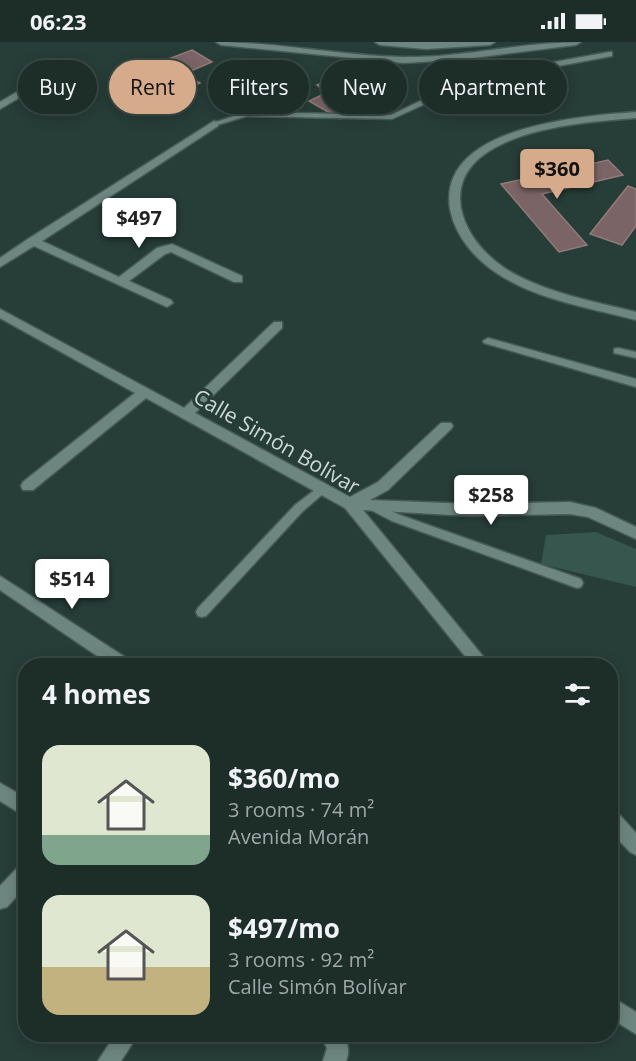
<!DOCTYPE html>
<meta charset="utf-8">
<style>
:root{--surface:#1d2e29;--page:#253631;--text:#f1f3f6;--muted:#a0a8a8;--line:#3b4a46;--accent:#d6ab8b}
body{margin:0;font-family:"Open Sans",sans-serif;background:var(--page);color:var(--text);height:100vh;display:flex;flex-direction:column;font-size:22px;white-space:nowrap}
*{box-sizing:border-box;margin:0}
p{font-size:20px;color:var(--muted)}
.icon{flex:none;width:33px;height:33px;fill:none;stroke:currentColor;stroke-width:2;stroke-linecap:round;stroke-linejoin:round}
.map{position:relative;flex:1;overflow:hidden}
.sheet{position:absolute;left:18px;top:616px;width:600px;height:384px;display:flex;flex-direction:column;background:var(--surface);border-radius:24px;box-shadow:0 3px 15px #0003,0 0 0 2px var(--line)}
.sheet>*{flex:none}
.guide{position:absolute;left:18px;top:18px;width:600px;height:54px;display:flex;gap:12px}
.price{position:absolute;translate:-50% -51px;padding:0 14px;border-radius:6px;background:#fff;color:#222;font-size:20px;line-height:39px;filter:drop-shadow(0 2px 3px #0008)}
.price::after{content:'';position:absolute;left:50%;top:36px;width:18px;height:14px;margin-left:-9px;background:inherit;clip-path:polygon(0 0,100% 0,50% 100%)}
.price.selected{background:var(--accent);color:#111}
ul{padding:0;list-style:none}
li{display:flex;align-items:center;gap:18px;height:150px;padding:0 24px}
li span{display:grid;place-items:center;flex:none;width:168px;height:120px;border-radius:18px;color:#555}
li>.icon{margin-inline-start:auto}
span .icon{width:72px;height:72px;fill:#fffc;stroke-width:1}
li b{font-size:26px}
h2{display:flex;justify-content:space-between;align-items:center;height:72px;padding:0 24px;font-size:26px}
.pill{padding:0 21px;border-radius:27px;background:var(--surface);box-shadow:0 3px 15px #0003,0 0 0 2px var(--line);font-size:21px;line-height:54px}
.pill.selected{background:var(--accent);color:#111}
.status{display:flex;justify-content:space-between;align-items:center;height:42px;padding:0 30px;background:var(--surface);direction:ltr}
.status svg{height:16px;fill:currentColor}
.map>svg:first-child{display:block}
</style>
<div class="status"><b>06:23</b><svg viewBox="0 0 49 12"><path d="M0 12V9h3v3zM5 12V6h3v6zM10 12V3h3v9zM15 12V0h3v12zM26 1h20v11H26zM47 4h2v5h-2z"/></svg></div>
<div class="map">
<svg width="636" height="1019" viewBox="0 0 636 1019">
<rect width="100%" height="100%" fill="#273d37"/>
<polygon fill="#36564e" points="596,490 636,507 636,545 541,522 546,493"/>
<g fill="#7b6465" stroke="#927a7b" stroke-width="1.5">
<polygon points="192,8 212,20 184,32 200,41 158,60 131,43 149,35 142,27"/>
<polygon points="270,17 291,29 264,41 281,51 240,70 210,52 229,44 221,36"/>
<polygon points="364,23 387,35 361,48 379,58 340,77 309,59 326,51 317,43"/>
<polygon points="608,118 623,133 542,152 587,203 559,210 501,142"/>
<polygon points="628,144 636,147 636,184 622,203 590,192"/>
</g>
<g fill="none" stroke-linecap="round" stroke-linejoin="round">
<g stroke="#475a55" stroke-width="3">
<g id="lane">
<polygon points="609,10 612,10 612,14 473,40 392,77 247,74 214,84 210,82 246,70 391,73 468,36"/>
<polygon points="488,296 636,337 636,345 484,301 483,299"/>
<polygon points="618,306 636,310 636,316 614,311 614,307"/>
<polygon points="320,444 324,445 326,448 324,451 303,469 206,574 202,575 198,574 196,570 198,566 295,463"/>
<polygon points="375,461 400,473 581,537 583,541 581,545 577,546 392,479 371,468 369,465 371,462"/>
</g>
</g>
<g stroke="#475a55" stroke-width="3">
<g id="street">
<path d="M216,0C279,0 341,14 403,15C463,16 521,0 581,0L576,3L457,18L403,21L221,3Z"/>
<polygon points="375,0 495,0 490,3 426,7 380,3"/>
<polygon points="53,29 56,30 56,34 0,67 0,60"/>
<polygon points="214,79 218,80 218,84 42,199 119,235 157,206 172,202 242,234 242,240 234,240 171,210 165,212 129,239 171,258 173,261 167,265 34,204 0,225 0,216 28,197"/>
<polygon points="0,267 184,366 274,280 282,280 282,286 195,371 350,455 378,440 441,381 451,381 453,384 451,387 388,448 370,458 471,462 570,460 596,466 636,485 636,497 588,475 570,472 471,474 363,468 491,624 473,624 345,466 146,356 33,448 23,448 21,444 23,440 135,351 0,276"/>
<polygon points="0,534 131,619 133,624 112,624 0,548"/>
<polygon points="0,741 26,756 26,775 0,759"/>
<polygon points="610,767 616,769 636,791 636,813 630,810 610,789"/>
<polygon points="26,821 26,844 7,865 0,867 0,844 19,824"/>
<polygon points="610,954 636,970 636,992 610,976"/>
<polygon points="115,993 138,993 121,1019 98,1019"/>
<path d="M320,993H343C348,1001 350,1010 346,1019H323L327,1006Z"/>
</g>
</g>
<g stroke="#475a55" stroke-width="3">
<path id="secondary" d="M636,70V76C585,80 448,88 461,166C466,192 485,213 506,227C545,251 593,259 636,270V278C590,266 538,258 498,232C475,217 455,194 450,167C437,84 582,74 636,70Z"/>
</g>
<use href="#lane" fill="#6d867f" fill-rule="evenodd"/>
<use href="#street" fill="#6d867f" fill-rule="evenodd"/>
<use href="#secondary" fill="#6d867f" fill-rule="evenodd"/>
</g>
<g text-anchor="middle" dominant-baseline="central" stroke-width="6" stroke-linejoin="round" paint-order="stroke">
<g font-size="21" fill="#ccd9d5" stroke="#273d37">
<text transform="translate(277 399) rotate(30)">Calle Simón Bolívar</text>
</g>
</g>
</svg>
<b class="price selected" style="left:557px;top:158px">$360</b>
<b class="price" style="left:139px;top:207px">$497</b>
<b class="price" style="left:491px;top:484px">$258</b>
<b class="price" style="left:72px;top:568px">$514</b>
<div class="guide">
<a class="pill">Buy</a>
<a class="pill selected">Rent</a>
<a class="pill">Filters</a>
<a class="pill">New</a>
<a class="pill">Apartment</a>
</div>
<section class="sheet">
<h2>4 homes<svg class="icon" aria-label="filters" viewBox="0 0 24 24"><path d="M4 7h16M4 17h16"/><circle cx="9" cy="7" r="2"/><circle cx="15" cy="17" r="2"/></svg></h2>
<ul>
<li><span style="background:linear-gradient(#dfe7d0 75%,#7fa58c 0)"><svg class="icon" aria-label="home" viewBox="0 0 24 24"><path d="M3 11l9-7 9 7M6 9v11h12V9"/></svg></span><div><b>$360/mo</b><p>3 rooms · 74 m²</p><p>Avenida Morán</p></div></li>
<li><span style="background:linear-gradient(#dfe7d0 60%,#c2b280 0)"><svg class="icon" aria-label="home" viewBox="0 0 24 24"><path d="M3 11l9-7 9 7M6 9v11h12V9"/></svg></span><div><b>$497/mo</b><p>3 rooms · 92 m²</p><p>Calle Simón Bolívar</p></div></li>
</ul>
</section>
</div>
